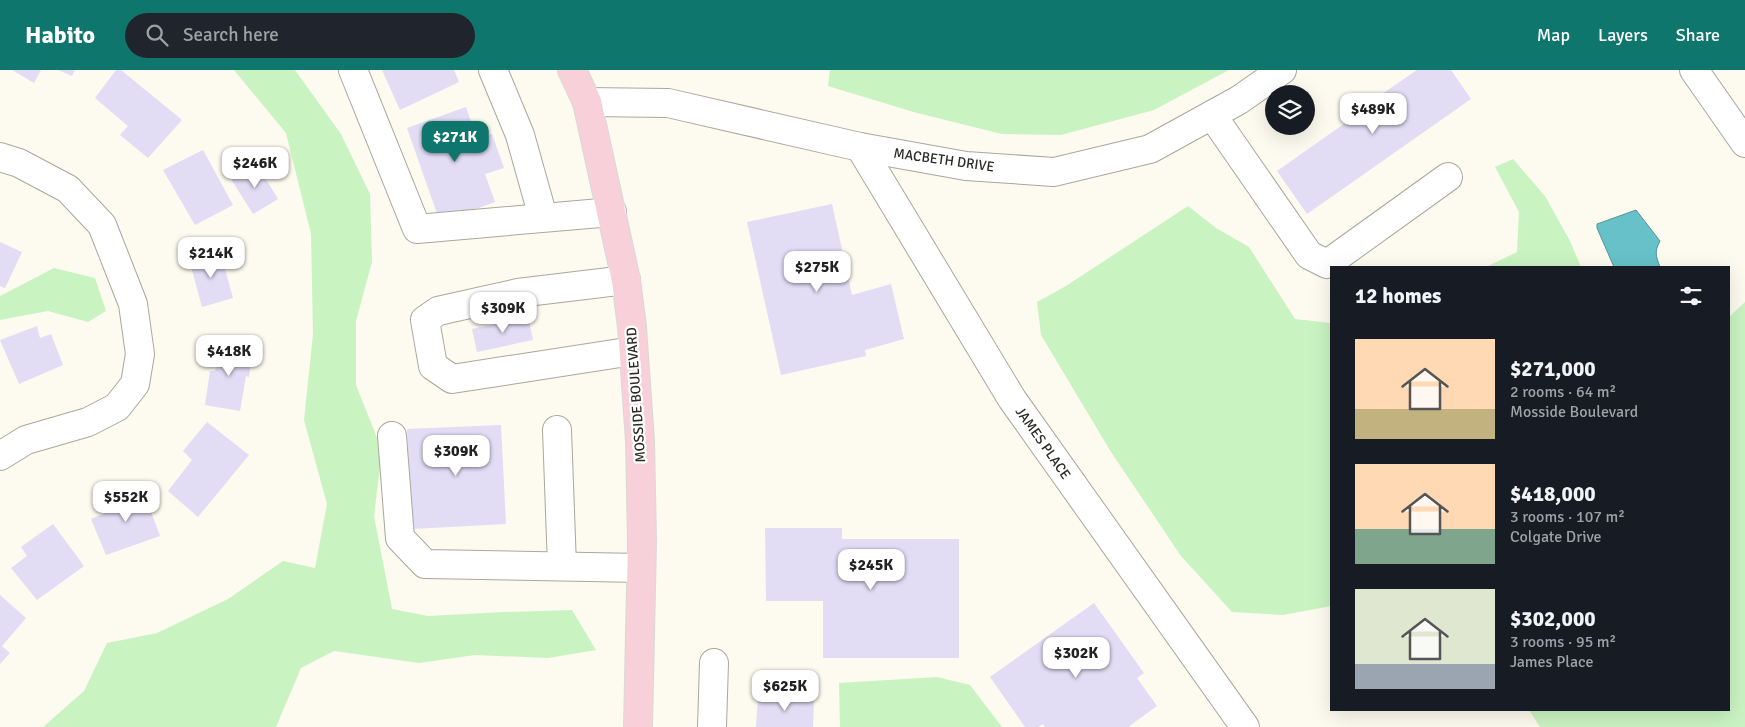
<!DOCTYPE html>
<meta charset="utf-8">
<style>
:root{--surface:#171b24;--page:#20242c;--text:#f1f3f6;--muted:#9ea1a6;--accent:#0f766e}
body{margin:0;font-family:Signika,sans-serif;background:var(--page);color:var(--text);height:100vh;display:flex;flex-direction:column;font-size:19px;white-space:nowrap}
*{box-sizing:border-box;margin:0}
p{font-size:16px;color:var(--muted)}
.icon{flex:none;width:28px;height:28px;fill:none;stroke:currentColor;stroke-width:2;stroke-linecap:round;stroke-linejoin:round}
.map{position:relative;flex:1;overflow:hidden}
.drawer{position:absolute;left:1330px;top:196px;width:400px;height:445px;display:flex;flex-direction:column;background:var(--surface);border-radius:0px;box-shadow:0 5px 20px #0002}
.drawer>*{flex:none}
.controls{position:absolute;left:1265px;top:15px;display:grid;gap:10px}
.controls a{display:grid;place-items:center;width:50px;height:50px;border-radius:50%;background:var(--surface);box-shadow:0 5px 20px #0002;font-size:25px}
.price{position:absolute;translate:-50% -42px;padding:0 11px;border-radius:10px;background:#fff;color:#222;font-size:16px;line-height:32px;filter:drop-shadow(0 1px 2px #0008)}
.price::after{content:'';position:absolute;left:50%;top:30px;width:15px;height:11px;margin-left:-8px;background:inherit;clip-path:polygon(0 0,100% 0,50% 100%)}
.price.current{background:var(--accent);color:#fff}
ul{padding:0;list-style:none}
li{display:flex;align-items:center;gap:15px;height:125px;padding:0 25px}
li span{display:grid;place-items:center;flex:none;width:140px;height:100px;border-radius:0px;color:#555}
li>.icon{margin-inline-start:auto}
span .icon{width:60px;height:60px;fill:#fffc;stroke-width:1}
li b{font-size:21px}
h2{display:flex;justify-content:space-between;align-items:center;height:60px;padding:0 25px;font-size:21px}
header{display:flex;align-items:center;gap:30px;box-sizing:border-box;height:70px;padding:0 25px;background:var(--accent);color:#fff}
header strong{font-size:24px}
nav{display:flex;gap:28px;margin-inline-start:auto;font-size:18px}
.search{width:350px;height:45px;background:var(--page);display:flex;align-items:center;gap:12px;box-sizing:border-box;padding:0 18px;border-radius:28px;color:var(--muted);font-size:19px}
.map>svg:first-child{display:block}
</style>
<header>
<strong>Habito</strong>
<div class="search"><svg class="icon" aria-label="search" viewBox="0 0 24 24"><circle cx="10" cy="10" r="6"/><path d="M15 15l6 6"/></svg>Search here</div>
<nav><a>Map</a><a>Layers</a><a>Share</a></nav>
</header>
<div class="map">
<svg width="1745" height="657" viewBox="0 0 1745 657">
<rect width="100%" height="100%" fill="#fdfaef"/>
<g fill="#caf3c2">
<polygon points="234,0 295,0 341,64 370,124 372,192 356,251 356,315 382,380 374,446 392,539 428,546 504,542 572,540 596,580 548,588 475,585 419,593 334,581 301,598 276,657 43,657 84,621 107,573 157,563 228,529 283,491 315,498 327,434 304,350 313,264 311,164 286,63"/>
<polygon points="830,0 1229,0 1154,40 1061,65 1002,64 917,43 828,16"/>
<polygon points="1513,89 1545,126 1570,171 1581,197 1486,197 1517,182 1519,142 1495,97"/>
<polygon points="1188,136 1216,158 1249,177 1295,249 1331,253 1331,536 1283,545 1232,542 1181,486 1111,382 1041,265 1037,232 1066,216"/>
<polygon points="54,198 95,208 106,241 88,252 48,241 0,250 0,226"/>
<polygon points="1745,232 1745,657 1540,657 1529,640 1729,640 1729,247"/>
<polygon points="937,607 970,615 1002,657 840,657 839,613"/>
</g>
<path fill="#67c1c8" stroke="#559497" d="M1636,140L1660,171C1654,182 1656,186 1660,197H1614L1597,158V154Z"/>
<g fill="#e2dcf5">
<polygon points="12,0 41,0 34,13"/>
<polygon points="58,0 75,0 72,6"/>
<polygon points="116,0 121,0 182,50 148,88 120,65 128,56 95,28"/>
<polygon points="382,0 454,0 459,12 400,40"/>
<polygon points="1417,0 1451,0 1471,29 1307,144 1277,101 1351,49 1342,37 1359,25 1366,35"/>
<polygon points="466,37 477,69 492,64 504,98 485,104 495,132 440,152 407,58"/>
<polygon points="203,80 233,135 195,155 163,100"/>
<polygon points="256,93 278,129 253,144 231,109"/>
<polygon points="832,134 852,225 891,214 904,269 865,280 866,286 781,305 747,152"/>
<polygon points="0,172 22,182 5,218 0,216"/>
<polygon points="220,181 233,228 202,237 189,189"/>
<polygon points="528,247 533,270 477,282 472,259"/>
<polygon points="37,256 40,268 51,264 63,295 19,314 0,270"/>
<polygon points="221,273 253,278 249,307 246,306 240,341 205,335 210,301 215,301"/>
<polygon points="207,352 249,385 198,447 168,421 192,390 183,381"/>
<polygon points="501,355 506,454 412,459 407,359"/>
<polygon points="143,420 160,466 106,485 91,449 110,441 107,433"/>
<polygon points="53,454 84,496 37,530 11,498 27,486 21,477"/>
<polygon points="765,458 842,458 842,469 959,469 959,588 823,588 823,531 766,531"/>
<polygon points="0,525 26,548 2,576 10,583 0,594"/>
<polygon points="1094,533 1144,603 1137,608 1157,636 1128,657 1045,657 1043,654 1038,657 1025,657 990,607"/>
<polygon points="758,626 814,629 813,657 756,657"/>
</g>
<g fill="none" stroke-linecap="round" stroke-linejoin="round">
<g stroke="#aaa79d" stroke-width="30">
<g id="minor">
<polyline points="353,0 417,159 612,142"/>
<polyline points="493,0 520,65 543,147"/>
<polyline points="1694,0 1745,73"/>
<polyline points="587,32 668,33 860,77 966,96 1054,102 1150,79 1239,30 1282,0"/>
<polyline points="1212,45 1309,185 1327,194 1448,107"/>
<polyline points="860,77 1012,329 1245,657"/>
<polyline points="0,87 19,93 68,119 102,155 133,234 140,284 135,314 117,337 88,352 26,370 0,386"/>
<polyline points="626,210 518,223 438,241 425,250 433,296 452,309 633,281"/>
<polyline points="557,360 562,496"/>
<polyline points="392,366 400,468 425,494 641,498"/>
<polyline points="712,657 714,593"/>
</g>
</g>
<g stroke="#d9d9d8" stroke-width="30">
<polyline id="major" points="572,0 587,32 626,210 632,257 640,371 642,471 638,657"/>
</g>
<use href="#minor" stroke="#fff" stroke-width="28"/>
<use href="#major" stroke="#f7d0da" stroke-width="28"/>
</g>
<g text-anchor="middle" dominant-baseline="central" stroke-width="4.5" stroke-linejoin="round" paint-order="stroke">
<g font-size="14" fill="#2c2a26" stroke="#fff">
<text transform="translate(944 90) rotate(8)">MACBETH DRIVE</text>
<text transform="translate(636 325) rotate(-94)">MOSSIDE BOULEVARD</text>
<text transform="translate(1043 373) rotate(55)">JAMES PLACE</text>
</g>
</g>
</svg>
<div class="controls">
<a><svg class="icon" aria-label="layers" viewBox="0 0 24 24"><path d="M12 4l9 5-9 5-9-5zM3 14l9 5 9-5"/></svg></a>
</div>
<b class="price" style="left:1373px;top:65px">$489K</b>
<b class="price current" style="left:455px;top:93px">$271K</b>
<b class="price" style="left:255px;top:119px">$246K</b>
<b class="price" style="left:211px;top:209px">$214K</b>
<b class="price" style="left:817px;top:223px">$275K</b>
<b class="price" style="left:503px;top:264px">$309K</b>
<b class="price" style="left:229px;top:307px">$418K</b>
<b class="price" style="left:456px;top:407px">$309K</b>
<b class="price" style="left:126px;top:453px">$552K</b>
<b class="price" style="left:871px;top:521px">$245K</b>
<b class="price" style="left:1076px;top:609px">$302K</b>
<b class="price" style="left:785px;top:642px">$625K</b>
<section class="drawer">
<h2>12 homes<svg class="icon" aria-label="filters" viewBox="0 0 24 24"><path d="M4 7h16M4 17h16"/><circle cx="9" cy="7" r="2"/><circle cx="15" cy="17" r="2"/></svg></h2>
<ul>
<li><span style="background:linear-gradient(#ffd9b3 70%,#c2b280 0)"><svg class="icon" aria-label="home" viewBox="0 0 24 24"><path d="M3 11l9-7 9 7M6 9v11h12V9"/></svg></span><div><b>$271,000</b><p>2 rooms · 64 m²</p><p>Mosside Boulevard</p></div></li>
<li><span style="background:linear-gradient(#ffd9b3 65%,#7fa58c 0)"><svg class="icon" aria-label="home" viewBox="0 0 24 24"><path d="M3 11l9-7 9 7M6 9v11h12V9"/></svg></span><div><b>$418,000</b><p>3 rooms · 107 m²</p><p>Colgate Drive</p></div></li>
<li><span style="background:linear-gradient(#dfe7d0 75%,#9aa5b1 0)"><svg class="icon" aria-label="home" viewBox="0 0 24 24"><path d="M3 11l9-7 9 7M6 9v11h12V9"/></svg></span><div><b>$302,000</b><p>3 rooms · 95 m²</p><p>James Place</p></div></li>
</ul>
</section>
</div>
